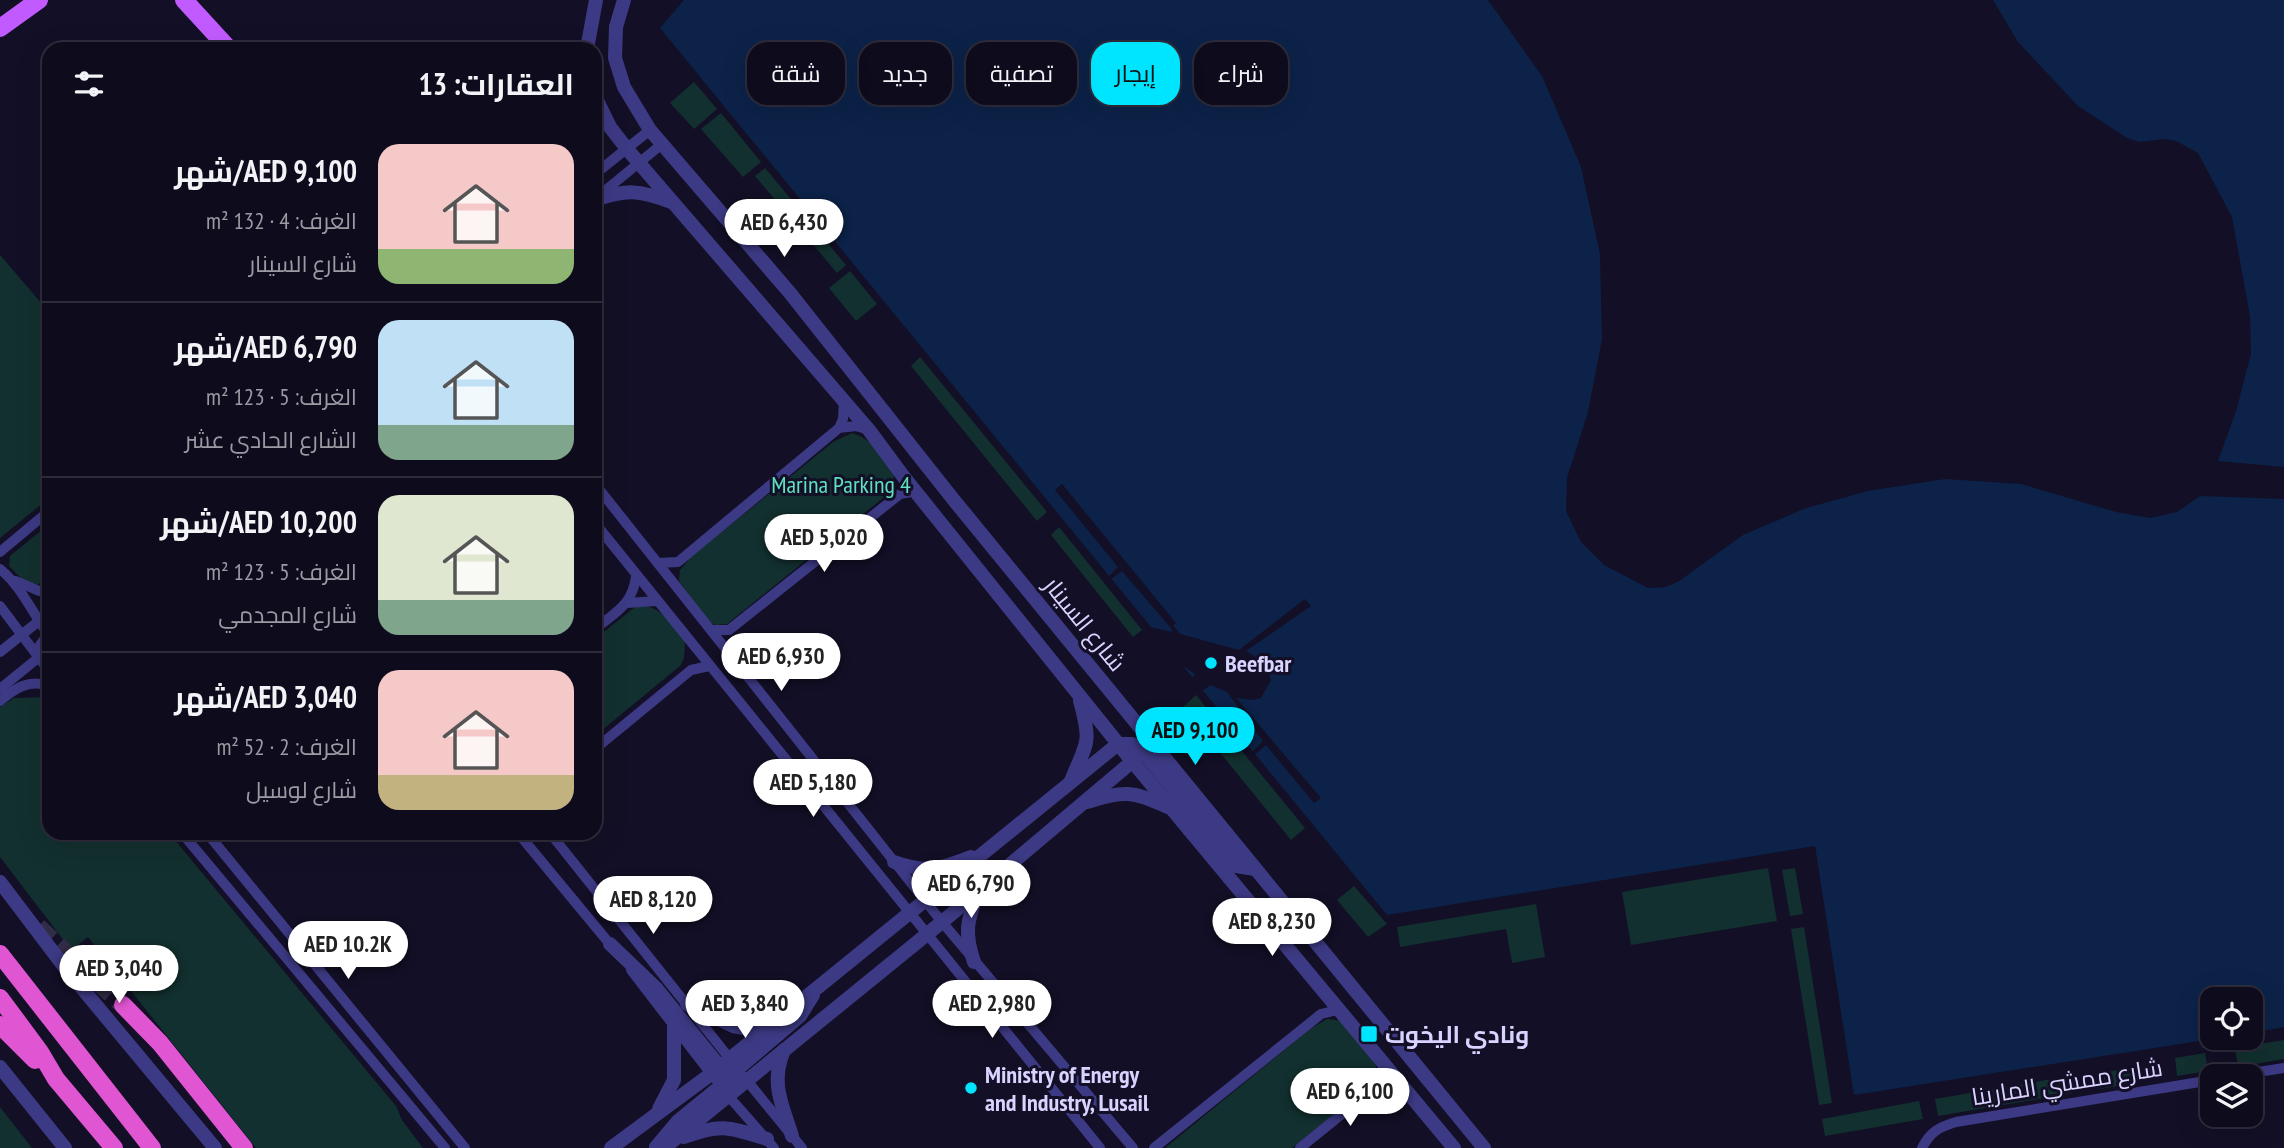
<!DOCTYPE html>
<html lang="ar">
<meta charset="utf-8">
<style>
:root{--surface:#0e0b1c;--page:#1c1929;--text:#f1f3f6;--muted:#9b9ba3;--line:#2e2b3b;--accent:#00e5ff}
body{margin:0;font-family:"PT Sans Narrow",Cairo,sans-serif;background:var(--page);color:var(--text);direction:rtl;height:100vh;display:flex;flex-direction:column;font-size:26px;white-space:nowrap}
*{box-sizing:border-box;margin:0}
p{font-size:23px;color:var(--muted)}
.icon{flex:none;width:38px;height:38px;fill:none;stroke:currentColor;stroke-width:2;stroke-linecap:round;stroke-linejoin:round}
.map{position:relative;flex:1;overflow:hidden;direction:ltr}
.drawer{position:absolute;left:42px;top:42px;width:560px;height:798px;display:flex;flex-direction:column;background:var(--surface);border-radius:21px;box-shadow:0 7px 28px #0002,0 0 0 2px var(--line);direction:rtl}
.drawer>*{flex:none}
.top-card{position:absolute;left:623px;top:42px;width:665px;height:63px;direction:rtl;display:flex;gap:14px}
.controls{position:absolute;left:2200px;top:987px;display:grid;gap:14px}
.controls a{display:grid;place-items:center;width:63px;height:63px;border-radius:14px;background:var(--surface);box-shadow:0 7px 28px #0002,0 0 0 2px var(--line);font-size:35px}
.price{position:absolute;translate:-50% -60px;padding:0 16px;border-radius:24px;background:#fff;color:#222;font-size:23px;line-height:46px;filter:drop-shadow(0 2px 4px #0008)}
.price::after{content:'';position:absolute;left:50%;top:42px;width:21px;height:16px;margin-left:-10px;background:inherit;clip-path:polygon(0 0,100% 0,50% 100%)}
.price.on{background:var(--accent);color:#111}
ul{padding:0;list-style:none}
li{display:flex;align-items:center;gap:21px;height:175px;padding:0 28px}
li+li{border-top:2px solid var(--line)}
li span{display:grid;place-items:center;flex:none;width:196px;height:140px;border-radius:21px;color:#555}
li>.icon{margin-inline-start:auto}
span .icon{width:84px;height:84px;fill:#fffc;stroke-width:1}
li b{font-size:30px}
h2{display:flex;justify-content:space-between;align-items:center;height:84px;padding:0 28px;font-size:30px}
.chip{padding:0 24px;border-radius:21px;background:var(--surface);box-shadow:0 7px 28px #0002,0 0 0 2px var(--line);font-size:24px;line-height:63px}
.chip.on{background:var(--accent);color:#111}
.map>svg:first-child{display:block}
</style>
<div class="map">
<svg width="2284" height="1148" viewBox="0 0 2284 1148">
<rect width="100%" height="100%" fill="#130f26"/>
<g fill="#12302f">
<polygon points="694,82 717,109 694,129 670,103"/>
<polygon points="721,113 761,162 743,177 701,129"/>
<polygon points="765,168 846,265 837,273 755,176"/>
<polygon points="0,255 49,312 49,498 0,538"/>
<polygon points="850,271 877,304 856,321 829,288"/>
<polygon points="920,357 1047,512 1037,521 911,366"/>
<path d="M852,433C868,437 887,456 893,473C896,481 892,488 888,494L727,624L715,625L706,619L679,581L680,570L691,557L833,442Z"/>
<polygon points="49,524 49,576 36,586 25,582 9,566 10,556"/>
<polygon points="1059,527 1142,630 1133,637 1051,535"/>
<path d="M642,605C664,609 673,625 685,642L684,658L681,665L595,736V639L635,607Z"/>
<polygon points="1196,695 1305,828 1291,840 1183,707"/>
<polygon points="49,697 49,833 169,833 396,1106 402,1120 423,1148 256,1148 88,937 71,950 0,857 0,707 14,698"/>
<polygon points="1768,868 1777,921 1631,945 1622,892"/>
<polygon points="1795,868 1803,914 1790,916 1782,870"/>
<polygon points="1354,886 1387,924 1368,937 1337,900"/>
<polygon points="1536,904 1545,957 1512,963 1506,929 1400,947 1397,927"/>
<polygon points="1804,927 1832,1103 1819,1105 1791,929"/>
<polygon points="1327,1019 1344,1021 1376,1064 1376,1074 1371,1084 1292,1148 1165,1148 1310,1029"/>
<polygon points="2284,1040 2284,1059 2238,1067 2235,1048"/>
<polygon points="2205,1053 2208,1071 2177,1076 2175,1058"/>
<polygon points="2134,1067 2136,1083 2100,1089 2097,1074"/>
<polygon points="2070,1076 2073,1093 1938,1116 1935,1099"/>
<polygon points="1919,1101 1923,1119 1825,1136 1822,1119"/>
<polygon points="0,1107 32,1148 0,1148"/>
</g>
<g fill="#0c2248">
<polygon points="684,0 1488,0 1542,76 1581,167 1600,254 1602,339 1588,412 1567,478 1566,511 1581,542 1604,565 1648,588 1666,587 1679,581 1743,535 1806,508 1868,491 1945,479 2021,484 2116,512 2150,518 2177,512 2200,496 2284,499 2284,1027 2251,1033 2250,999 2212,999 2212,1038 2218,1038 1854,1095 1815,846 1387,915 660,28"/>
<polygon points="1993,0 2284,0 2284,467 2218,461 2236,411 2251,354 2250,316 2232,217 2198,153 2176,141 2165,139 2140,142 2127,138 2078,106 2018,42"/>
</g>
<polygon fill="#130f26" points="1062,484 1176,623 1173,625 1180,634 1239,650 1305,599 1311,606 1246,651 1264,662 1271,680 1261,698 1252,700 1236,698 1321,798 1314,803 1266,745 1254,755 1252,752 1263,741 1227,692 1211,685 1202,691 1191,679 1195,674 1177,662 1149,627 1173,632 1170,627 1122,571 1111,579 1109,576 1118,567 1055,490"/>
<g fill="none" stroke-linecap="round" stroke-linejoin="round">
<polyline stroke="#312d47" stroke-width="18" stroke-dasharray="18 9" stroke-linecap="butt" points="38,927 123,1005"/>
<g stroke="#3d3a85" stroke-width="10">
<polyline points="595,174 650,130"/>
<polyline points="596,198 662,144"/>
<polyline points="839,428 843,419 844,400"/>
<polyline points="595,484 942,922 1133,1148"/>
<polyline points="595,523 1100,1148"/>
<polyline points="0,552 49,511"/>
<polyline points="658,563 678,562 839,428 856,426 869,430"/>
<path d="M0,569C22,587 32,613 49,635"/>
<polyline points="16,581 39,591 49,590"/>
<polyline points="627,603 656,601"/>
<polyline points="0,606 49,671"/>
<path d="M595,629C616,612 633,604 636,576"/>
<polyline points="712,630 729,630 900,494 916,491"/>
<polyline points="0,652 49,613"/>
<polyline points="38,656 40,645 49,633"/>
<polyline points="0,689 49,649"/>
<path d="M0,701C15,688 29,679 49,686"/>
<polyline points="595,749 691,670 709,666"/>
<polyline points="182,833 445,1148"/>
<polyline points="207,833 465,1148"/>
<polyline points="518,833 614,949"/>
<polyline points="550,833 734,1064"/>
<polyline points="631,970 715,1079"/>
<polyline points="2233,1076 2284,1068"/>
<polyline points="744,1077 802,1148"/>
<polyline points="725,1092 774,1148"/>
<polyline points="1154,1148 1321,1014 1337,1010"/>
<polyline points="1300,1148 1380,1083 1397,1079"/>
<path d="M1922,1148C1930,1132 1939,1127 1956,1122L2212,1080"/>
</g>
<g stroke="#3d3a85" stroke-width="14">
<polyline points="624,0 616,27 615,58 624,87 650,130 790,293 953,499 1484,1148"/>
<polyline points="587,49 596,0"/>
<polyline points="595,96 610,127 627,149 869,430 903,476 1132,761 1454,1148"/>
<polyline points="595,135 597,105"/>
<path d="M595,200C627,189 639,190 671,202"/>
<polyline points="1118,744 1132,744 1143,752 1236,866 1255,869"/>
<path d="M1071,781C1087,741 1092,745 1080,701"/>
<path d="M1087,802C1128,790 1130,791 1168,807"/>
<path d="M894,862C929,874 938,869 971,857"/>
<polyline points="0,882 66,969 215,1148"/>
<polyline points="610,944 656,988 728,1077 738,1080 747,1079"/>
<path d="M974,962C964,933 967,921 978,892"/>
<polyline points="687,1004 733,1026 744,1028 771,1022"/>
<path d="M784,1050C770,1083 782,1104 792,1136"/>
<polyline points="0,1067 65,1148"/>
<polyline points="726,1085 733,1073 800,1016 813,995"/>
<polyline points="659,1109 674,1080 674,1027"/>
<path d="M684,1137C722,1123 729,1127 767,1139"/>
<polyline points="656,1147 678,1121 721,1086 728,1075"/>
<polyline points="611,1148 711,1074 1118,744"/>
<polyline points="664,1148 942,922 1153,744"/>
</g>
<g stroke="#c25bff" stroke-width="18">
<polyline points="184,0 229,49"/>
<polyline points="0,28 39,0"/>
</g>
<g stroke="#e055d1" stroke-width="18">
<polyline points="0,954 152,1148"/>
<polyline points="0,998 40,1052 56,1079 114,1148"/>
<polyline points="123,1005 160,1043 244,1148"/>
<polyline points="0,1025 35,1060"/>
</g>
</g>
<g fill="#00e5ff" stroke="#130f26" stroke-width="2.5">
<circle cx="1211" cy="663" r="7"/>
<rect x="1360" y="1025" width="18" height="18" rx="3.5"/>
<circle cx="971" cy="1088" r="7"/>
</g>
<g text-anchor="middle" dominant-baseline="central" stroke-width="6" stroke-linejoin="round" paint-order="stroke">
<g font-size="24" fill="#5fe0c0" stroke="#130f26">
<text x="841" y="484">Marina Parking 4</text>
</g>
<g font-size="24" fill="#d9d4ff" stroke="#130f26">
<text transform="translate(1085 624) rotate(51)">شارع السينار</text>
<text transform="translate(2067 1082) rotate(-9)">شارع ممشي المارينا</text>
</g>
<g font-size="24" font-weight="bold" fill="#d9d4ff" stroke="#130f26" text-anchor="start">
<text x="1225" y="663">Beefbar</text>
<text x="1385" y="1034">ونادي اليخوت</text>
<text x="985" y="1074">Ministry of Energy<tspan x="985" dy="28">and Industry, Lusail</tspan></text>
</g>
</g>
</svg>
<div class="controls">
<a><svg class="icon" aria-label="locate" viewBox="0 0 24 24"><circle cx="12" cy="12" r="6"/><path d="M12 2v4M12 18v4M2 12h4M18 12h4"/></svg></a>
<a><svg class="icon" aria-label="layers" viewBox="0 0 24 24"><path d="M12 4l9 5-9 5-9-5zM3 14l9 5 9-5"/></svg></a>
</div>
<b class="price" style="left:784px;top:259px">AED 6,430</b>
<b class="price" style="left:824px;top:574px">AED 5,020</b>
<b class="price" style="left:781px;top:693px">AED 6,930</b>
<b class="price on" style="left:1195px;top:767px">AED 9,100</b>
<b class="price" style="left:813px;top:819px">AED 5,180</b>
<b class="price" style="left:971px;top:920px">AED 6,790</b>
<b class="price" style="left:653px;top:936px">AED 8,120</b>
<b class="price" style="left:1272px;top:958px">AED 8,230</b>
<b class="price" style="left:348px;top:981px">AED 10.2K</b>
<b class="price" style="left:119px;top:1005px">AED 3,040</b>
<b class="price" style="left:745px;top:1040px">AED 3,840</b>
<b class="price" style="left:992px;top:1040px">AED 2,980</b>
<b class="price" style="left:1350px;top:1128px">AED 6,100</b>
<div class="top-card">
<a class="chip">شراء</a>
<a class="chip on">إيجار</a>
<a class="chip">تصفية</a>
<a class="chip">جديد</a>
<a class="chip">شقة</a>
</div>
<section class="drawer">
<h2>العقارات: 13<svg class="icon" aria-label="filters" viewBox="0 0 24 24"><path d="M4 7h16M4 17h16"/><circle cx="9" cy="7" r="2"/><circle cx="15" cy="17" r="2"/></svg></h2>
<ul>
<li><span style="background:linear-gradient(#f6c9c9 75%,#8fb573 0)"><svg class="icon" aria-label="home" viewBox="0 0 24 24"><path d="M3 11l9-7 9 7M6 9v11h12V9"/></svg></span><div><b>AED 9,100/شهر</b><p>الغرف: 4 · 132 m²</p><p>شارع السينار</p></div></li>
<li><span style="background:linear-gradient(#bfe0f5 75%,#7fa58c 0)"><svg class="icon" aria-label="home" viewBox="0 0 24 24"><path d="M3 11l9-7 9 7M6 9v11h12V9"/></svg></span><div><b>AED 6,790/شهر</b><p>الغرف: 5 · 123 m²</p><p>الشارع الحادي عشر</p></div></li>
<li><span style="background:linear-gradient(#dfe7d0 75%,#7fa58c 0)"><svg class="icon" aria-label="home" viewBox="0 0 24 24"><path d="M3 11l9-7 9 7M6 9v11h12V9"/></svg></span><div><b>AED 10,200/شهر</b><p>الغرف: 5 · 123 m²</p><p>شارع المجدمي</p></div></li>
<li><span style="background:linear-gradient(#f6c9c9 75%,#c2b280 0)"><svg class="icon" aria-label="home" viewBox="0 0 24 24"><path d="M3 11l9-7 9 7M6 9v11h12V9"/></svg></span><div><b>AED 3,040/شهر</b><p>الغرف: 2 · 52 m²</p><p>شارع لوسيل</p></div></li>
</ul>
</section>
</div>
